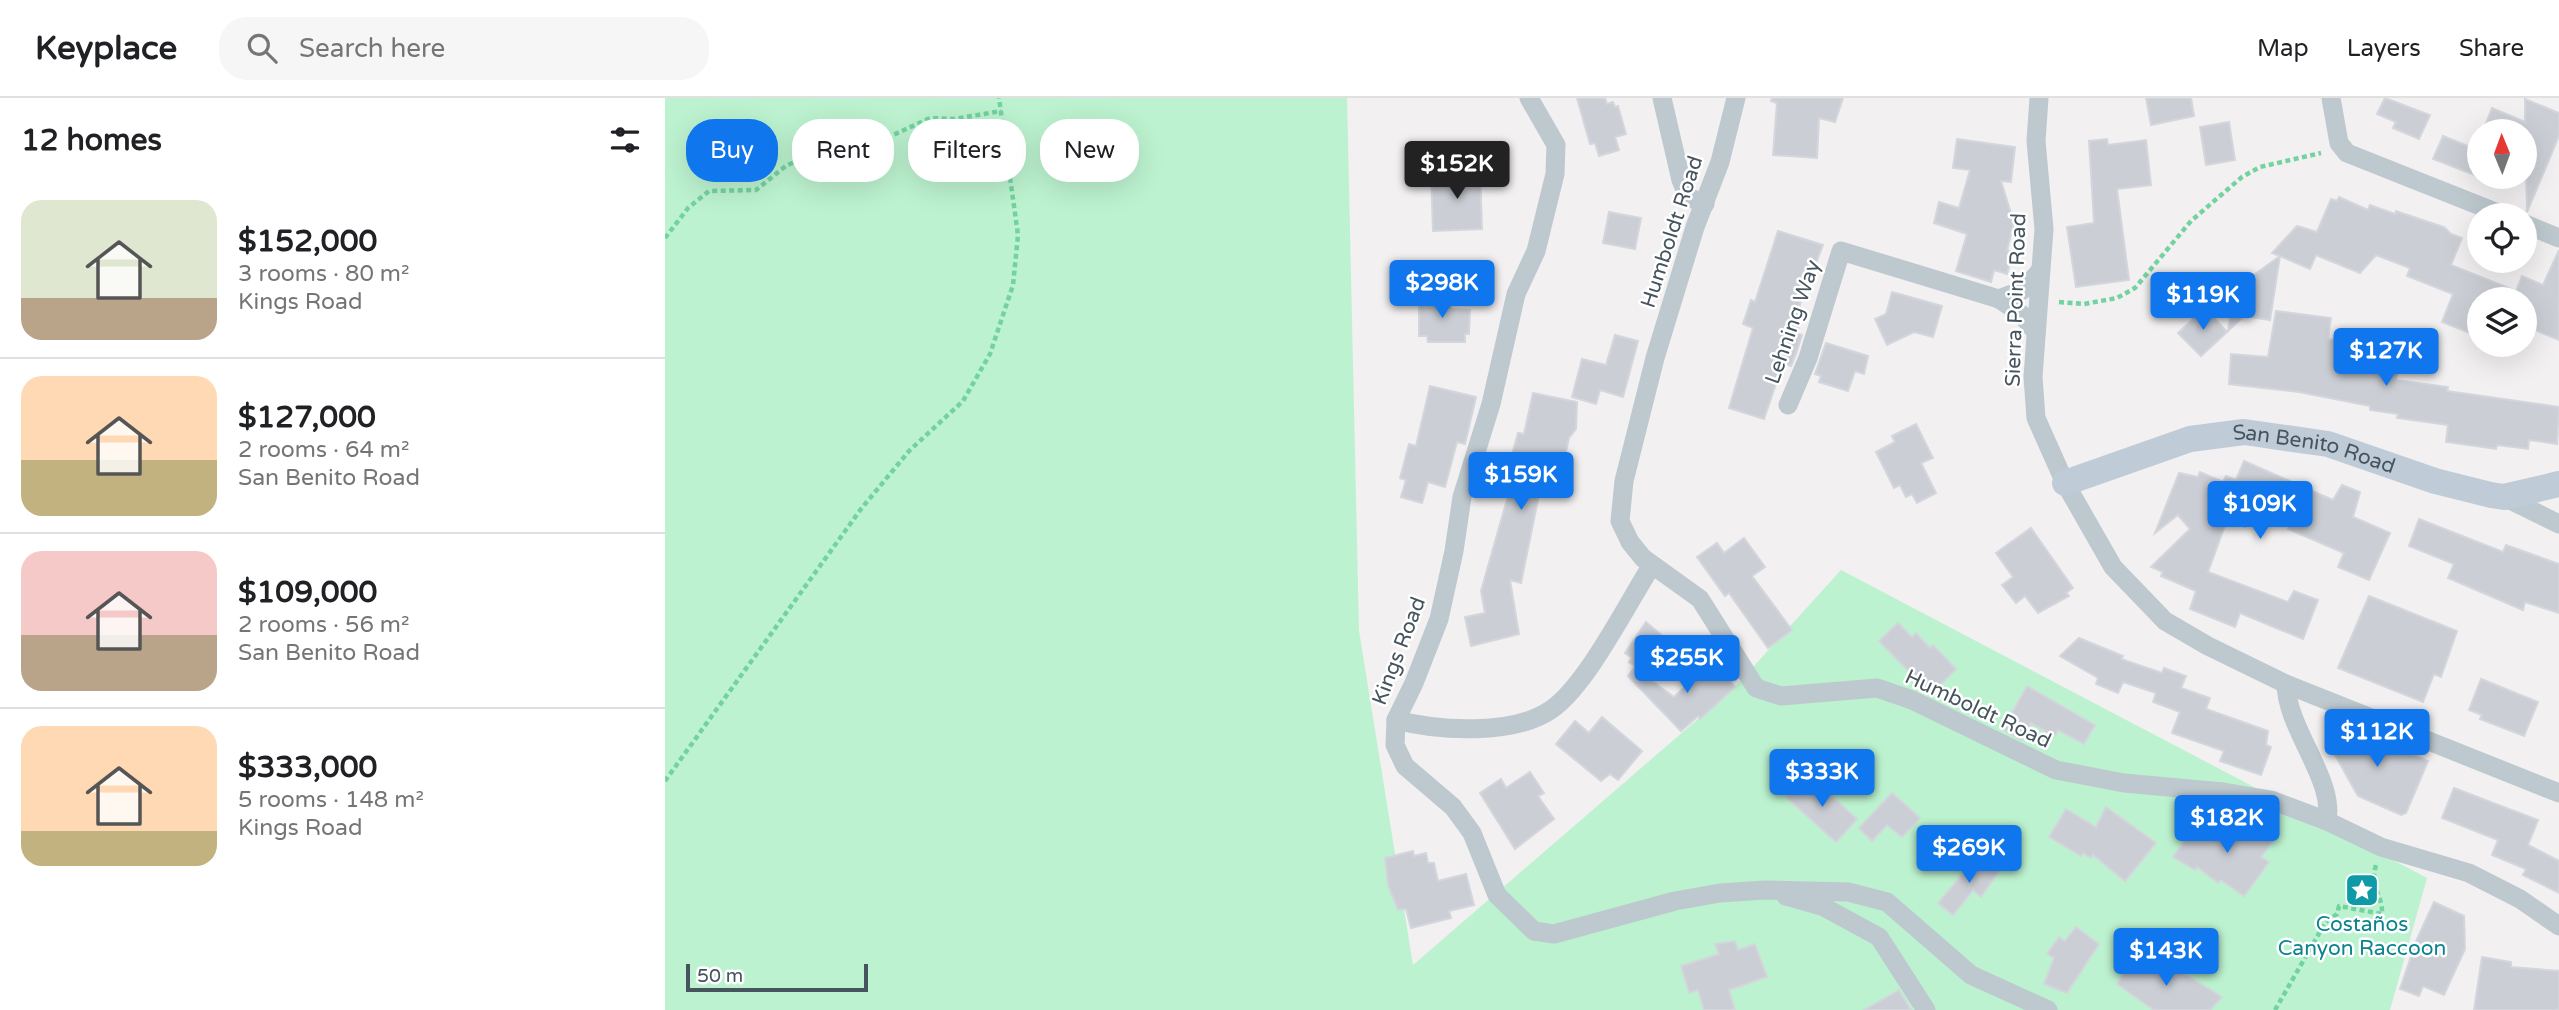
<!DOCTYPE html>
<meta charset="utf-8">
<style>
:root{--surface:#fff;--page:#f6f6f6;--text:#202124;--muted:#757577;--line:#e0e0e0;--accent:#0f76ed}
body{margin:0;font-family:"Varela Round",sans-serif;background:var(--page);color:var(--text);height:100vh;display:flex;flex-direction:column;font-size:26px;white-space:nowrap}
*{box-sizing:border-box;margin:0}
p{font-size:23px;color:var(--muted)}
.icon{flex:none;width:38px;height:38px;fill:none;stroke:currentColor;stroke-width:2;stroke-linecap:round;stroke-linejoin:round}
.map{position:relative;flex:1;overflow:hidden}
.sheet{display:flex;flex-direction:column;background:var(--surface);width:665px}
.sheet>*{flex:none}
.hud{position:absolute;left:21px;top:21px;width:665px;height:63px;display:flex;gap:14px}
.needle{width:46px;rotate:359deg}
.controls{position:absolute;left:1802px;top:21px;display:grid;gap:14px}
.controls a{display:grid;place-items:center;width:70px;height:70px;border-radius:50%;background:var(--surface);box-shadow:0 7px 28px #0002;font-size:35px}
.scale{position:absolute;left:21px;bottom:18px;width:182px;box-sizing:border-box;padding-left:7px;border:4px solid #46545e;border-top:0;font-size:19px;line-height:24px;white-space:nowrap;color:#46545e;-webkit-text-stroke:5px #fff;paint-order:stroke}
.price{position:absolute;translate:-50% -60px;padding:0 16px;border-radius:7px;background:var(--accent);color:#fff;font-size:23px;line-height:46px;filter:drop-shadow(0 2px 4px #0008)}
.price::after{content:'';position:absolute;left:50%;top:42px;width:21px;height:16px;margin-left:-10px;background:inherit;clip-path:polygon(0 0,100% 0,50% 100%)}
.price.on{background:#222;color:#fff}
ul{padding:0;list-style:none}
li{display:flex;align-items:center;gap:21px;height:175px;padding:0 21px}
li+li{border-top:2px solid var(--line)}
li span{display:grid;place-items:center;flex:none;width:196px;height:140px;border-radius:21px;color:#555}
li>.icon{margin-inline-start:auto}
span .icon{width:84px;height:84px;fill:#fffc;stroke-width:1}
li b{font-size:30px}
h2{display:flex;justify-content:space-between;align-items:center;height:84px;padding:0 21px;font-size:30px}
.pill{padding:0 24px;border-radius:28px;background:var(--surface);box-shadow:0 7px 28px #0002;font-size:24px;line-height:63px}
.pill.on{background:var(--accent);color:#fff}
header{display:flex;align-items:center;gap:42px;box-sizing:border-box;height:98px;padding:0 35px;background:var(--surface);border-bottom:2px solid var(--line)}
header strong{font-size:33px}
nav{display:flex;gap:38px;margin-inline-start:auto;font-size:24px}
.search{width:490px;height:63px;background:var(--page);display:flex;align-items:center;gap:18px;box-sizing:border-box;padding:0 24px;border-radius:28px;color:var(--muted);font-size:26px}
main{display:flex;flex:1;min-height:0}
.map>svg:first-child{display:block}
</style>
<header>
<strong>Keyplace</strong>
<div class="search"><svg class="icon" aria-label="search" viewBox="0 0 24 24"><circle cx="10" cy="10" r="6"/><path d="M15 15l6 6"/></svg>Search here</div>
<nav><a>Map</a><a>Layers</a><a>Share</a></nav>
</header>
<main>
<section class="sheet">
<h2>12 homes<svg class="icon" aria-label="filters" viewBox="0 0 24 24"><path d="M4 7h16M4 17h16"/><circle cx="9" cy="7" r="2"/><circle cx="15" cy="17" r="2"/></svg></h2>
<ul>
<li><span style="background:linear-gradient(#dfe7d0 70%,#b9a48a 0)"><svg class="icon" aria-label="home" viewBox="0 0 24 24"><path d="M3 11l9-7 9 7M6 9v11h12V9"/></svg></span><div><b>$152,000</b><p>3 rooms · 80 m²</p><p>Kings Road</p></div></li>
<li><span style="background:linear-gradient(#ffd9b3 60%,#c2b280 0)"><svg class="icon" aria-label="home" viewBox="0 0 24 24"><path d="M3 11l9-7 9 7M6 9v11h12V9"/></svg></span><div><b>$127,000</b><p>2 rooms · 64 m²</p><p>San Benito Road</p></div></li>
<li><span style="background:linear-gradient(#f6c9c9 60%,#b9a48a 0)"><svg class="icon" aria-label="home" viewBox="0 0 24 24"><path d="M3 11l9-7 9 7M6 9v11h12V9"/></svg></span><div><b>$109,000</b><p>2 rooms · 56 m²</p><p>San Benito Road</p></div></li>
<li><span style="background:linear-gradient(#ffd9b3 75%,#c2b280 0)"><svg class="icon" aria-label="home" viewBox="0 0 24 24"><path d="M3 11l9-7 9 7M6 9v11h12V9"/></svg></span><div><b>$333,000</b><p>5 rooms · 148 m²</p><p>Kings Road</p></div></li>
</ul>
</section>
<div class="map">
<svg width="1894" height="912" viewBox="0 0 1894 912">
<rect width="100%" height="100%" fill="#f2f0f0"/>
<polygon fill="#bcf2cf" points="0,0 682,0 694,533 748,867 1070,589 1176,472 1762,780 1725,912 0,912"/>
<g fill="#cbcfd5" stroke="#d3d6dc" stroke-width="2">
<polygon points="912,0 940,0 942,6 948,4 950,9 953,8 961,36 950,39 954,52 934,58 930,45 925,46"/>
<polygon points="1107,0 1178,0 1170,24 1154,20 1152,60 1108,57 1112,5 1106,3"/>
<polygon points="1481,0 1526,0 1529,18 1486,27"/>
<polygon points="1720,0 1765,17 1754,41 1728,30 1731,24 1712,16"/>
<polygon points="1860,1 1894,15 1894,38 1862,114 1860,33 1818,33 1827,10 1860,24"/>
<polygon points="1564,24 1570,62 1541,67 1535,29"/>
<polygon points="1778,38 1815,53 1815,79 1768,61"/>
<polygon points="1292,41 1350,49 1346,84 1336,83 1349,125 1342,152 1348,154 1342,176 1329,172 1326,184 1291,173 1302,136 1269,125 1274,104 1294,110 1305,72 1288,70"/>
<polygon points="1442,41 1443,47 1481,42 1486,87 1452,91 1464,182 1411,189 1402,129 1429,125 1424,43"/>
<polygon points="815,73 817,131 768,133 766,75"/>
<polygon points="1674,99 1703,112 1705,107 1730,116 1731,113 1779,129 1786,136 1797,140 1786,167 1851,193 1857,178 1878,187 1894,152 1894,242 1860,228 1860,201 1815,201 1815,239 1777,224 1788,196 1742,178 1745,170 1711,157 1695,175 1651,157 1645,171 1615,158 1605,222 1579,218 1563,233 1569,191 1615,158 1607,155 1632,128 1652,134 1666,101 1672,103"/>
<polygon points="944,114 976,120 970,151 938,145"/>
<polygon points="1113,133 1158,147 1135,206 1133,236 1137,237 1131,256 1126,268 1118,265 1099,321 1064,310 1088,230 1078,226 1086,202 1090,204"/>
<polygon points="1227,194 1277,208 1268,239 1249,234 1222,247 1210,221 1221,216"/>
<polygon points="777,195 777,206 786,206 786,211 805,212 804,236 800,236 800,244 763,244 762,238 754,238 754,196"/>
<polygon points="1540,210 1562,234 1536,258 1513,235"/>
<polygon points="1611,213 1666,220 1663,241 1671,242 1670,248 1707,253 1706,265 1733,269 1731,282 1783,289 1782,293 1894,309 1892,346 1864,342 1863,351 1832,347 1831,351 1781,344 1783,327 1732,320 1733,316 1705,312 1705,308 1634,294 1564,286 1566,256 1603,259"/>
<polygon points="950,237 973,243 958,299 935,292 931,306 907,299 917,261 941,267"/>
<polygon points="1161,245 1203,258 1199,276 1190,273 1183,293 1154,284 1156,278 1150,276"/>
<polygon points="765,288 811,299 800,346 792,344 780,389 763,384 757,405 736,399 741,382 735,380 744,346 751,348"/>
<polygon points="868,295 912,304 911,331 904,340 899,363 895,362 890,380 878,377 856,485 845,482 854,536 806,548 800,519 820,515 816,493 843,398 836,396 853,335 859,336"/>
<polygon points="1251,326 1268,360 1256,365 1271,395 1252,405 1247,396 1241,399 1235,387 1229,390 1211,354 1230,344 1227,338"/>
<polygon points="1579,363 1668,402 1677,387 1695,394 1688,419 1725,435 1704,482 1673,469 1679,455 1623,431 1625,425 1588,410 1580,429 1562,422 1543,474 1623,504 1629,493 1653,502 1638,541 1575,515 1570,529 1525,511 1531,493 1496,478 1498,474 1486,469 1525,431 1513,417 1490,435 1514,375 1533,379 1535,374 1558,384 1561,378 1571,382"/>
<polygon points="1754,421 1838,454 1841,447 1894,466 1894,515 1860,504 1858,512 1783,480 1789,466 1744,448"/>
<polygon points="1366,430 1408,490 1401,495 1404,498 1373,515 1360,498 1351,505 1337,487 1348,479 1331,455"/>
<polygon points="1079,440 1100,469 1087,478 1127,532 1103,550 1064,495 1060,498 1032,459 1052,445 1059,455"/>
<polygon points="1704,498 1792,533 1776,579 1769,576 1758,604 1673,570"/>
<polygon points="981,524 1002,542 999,547 1002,549 981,576 964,564 967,560 960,555"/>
<polygon points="1233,525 1247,539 1251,535 1265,550 1268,547 1291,571 1266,596 1214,543"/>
<polygon points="1414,540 1458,558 1456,561 1497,575 1499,570 1521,578 1516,590 1545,600 1541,611 1603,633 1601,647 1606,649 1596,677 1555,663 1559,653 1507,635 1515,614 1488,604 1491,595 1458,584 1453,595 1431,586 1433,580 1395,558"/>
<polygon points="1047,564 1070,589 1035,621 1033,618 1016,633 963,578 969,570 1009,599"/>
<polygon points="1816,581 1873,604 1859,638 1815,621 1817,617 1804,612"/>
<polygon points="1362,588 1430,627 1419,646 1393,632 1390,638 1366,625 1356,642 1338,631"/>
<polygon points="937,619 977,653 953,682 945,676 936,683 891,646 910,623 924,635"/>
<polygon points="1669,625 1679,630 1681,625 1697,633 1694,641 1730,655 1733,650 1763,663 1741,715 1736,717 1693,698 1670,657 1665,654 1667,648 1661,645"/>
<polygon points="865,674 879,695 873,698 889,721 850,751 815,695 836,681 841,690"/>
<polygon points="1144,678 1192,721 1171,744 1121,699"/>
<polygon points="1789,690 1873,722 1863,747 1894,763 1894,795 1858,777 1861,771 1827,757 1833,742 1777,720"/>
<polygon points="1227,695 1255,720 1237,739 1222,727 1207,743 1194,730"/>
<polygon points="1441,709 1491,745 1460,783 1428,757 1426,760 1418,755 1416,758 1384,739 1401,711 1431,729"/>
<polygon points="1571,719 1608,743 1596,759 1604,764 1579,798 1556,782 1553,785 1532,769 1530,772 1508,759 1532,726 1555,742"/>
<polygon points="748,753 749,758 761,755 763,765 769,765 773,783 801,776 809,807 784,813 786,820 746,830 741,811 733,812 723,787 720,760"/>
<polygon points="1313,758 1334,773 1316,799 1308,792 1288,817 1273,805"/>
<polygon points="1769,804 1799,818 1800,851 1779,897 1758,888 1754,898 1735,891 1752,841"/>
<polygon points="1411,829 1434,846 1402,895 1379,886 1389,860 1382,856 1394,839 1400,843"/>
<polygon points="1070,843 1073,852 1090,846 1102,879 1064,892 1070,912 1039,912 1033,892 1024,895 1016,868 1054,856 1050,846"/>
<polygon points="1469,857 1497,873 1502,865 1557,899 1545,912 1489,912 1452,886"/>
<polygon points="1817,859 1846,864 1846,869 1894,873 1894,912 1809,912"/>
<polygon points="1234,892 1246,912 1199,912"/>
</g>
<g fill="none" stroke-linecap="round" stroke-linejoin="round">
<g stroke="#72d2a0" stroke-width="4.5" stroke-dasharray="5 3.5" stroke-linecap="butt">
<polyline points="0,140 23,110 44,93 91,92 122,67 159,53 226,38 265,20 289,21 336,13"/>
<polyline points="1394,204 1419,206 1452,200 1470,190 1526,123 1577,79 1595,69 1656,55"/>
<polyline points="0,683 196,411 244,353 298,303 325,256 348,187 353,137 334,0"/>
<path d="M1610,912L1660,825L1672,816L1674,808L1717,816C1718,796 1704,790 1711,767"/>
</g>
<g stroke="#bdc8cf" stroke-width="19">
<polyline points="864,0 891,47 890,76 871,153 851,196 826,306 797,399 789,453 774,521 749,585 731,622 730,647 740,668 788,709 807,735 832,797 869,833 889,836 1010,803 1055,795 1100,792 1183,794 1222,804 1306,877 1383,912"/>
<polyline points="997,0 1016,82 1023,99 1040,106"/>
<polyline points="1071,0 1055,64 1030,129 990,260 959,383 955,423 965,444 978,460 1035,501 1091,590 1116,598 1212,590 1247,602 1391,672 1459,685 1558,694 1606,702 1662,723 1716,749 1804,775 1855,801 1894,828"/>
<polyline points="1374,0 1371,43 1379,131 1368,279 1371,320 1400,385 1448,469 1500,523 1543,548 1621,586 1894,695"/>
<polyline points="1666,0 1674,45 1682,55 1838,117"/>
<polyline points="1860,126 1894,140"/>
<polyline points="1334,201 1358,192 1375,173"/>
<polyline points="1123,307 1143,260 1176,153 1334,201 1356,216 1371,234"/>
<polyline points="1839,399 1894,426"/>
<path d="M1621,586C1622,632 1670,681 1662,723"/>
<path d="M731,622C774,633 849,638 887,611C923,585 962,506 987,467"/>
<polyline points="1121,798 1157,808 1214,839 1261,912"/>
</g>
<path stroke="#bfccd7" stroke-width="26" id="s1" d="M1400,385L1525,341L1579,334L1663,346L1770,383L1826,397L1839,399L1894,386"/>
</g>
<defs>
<g id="sight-square" transform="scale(1.75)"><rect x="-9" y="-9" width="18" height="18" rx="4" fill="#0f9aa8" stroke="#fff"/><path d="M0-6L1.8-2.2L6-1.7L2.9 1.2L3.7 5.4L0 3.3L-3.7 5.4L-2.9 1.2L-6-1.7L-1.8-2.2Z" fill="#fff"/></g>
</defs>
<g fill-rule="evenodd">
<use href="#sight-square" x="1697" y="792"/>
</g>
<g text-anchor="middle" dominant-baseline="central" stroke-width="5" stroke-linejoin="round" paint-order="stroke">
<g font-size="21" fill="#46545e" stroke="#fff">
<text transform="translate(1007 134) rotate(-72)">Humboldt Road</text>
<text transform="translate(1351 202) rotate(-88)">Sierra Point Road</text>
<text transform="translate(1128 224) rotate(-71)">Lehning Way</text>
<text stroke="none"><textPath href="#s1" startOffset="259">San Benito Road</textPath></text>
<text transform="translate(734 553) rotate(-69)">Kings Road</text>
<text transform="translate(1313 611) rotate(25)">Humboldt Road</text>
</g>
<g font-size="21" fill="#0d838f" stroke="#fff">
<text x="1697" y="826">Costaños<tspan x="1697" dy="24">Canyon Raccoon</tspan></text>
</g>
</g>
</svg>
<div class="controls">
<a><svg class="needle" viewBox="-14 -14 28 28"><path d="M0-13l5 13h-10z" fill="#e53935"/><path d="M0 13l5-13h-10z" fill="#757577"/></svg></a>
<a><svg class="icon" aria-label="locate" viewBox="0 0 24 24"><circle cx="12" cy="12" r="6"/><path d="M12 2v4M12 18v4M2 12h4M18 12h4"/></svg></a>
<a><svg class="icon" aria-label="layers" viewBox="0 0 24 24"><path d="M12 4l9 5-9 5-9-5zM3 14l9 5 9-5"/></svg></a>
</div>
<div class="scale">50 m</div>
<b class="price on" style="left:792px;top:103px">$152K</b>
<b class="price" style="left:777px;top:222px">$298K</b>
<b class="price" style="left:1538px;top:234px">$119K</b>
<b class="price" style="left:1721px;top:290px">$127K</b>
<b class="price" style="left:856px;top:414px">$159K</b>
<b class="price" style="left:1595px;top:443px">$109K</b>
<b class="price" style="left:1022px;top:597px">$255K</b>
<b class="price" style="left:1712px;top:671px">$112K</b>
<b class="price" style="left:1157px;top:711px">$333K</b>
<b class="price" style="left:1562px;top:757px">$182K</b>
<b class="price" style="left:1304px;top:787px">$269K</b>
<b class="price" style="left:1501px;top:890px">$143K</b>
<div class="hud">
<a class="pill on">Buy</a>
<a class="pill">Rent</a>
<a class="pill">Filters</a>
<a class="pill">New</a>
</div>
</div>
</main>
